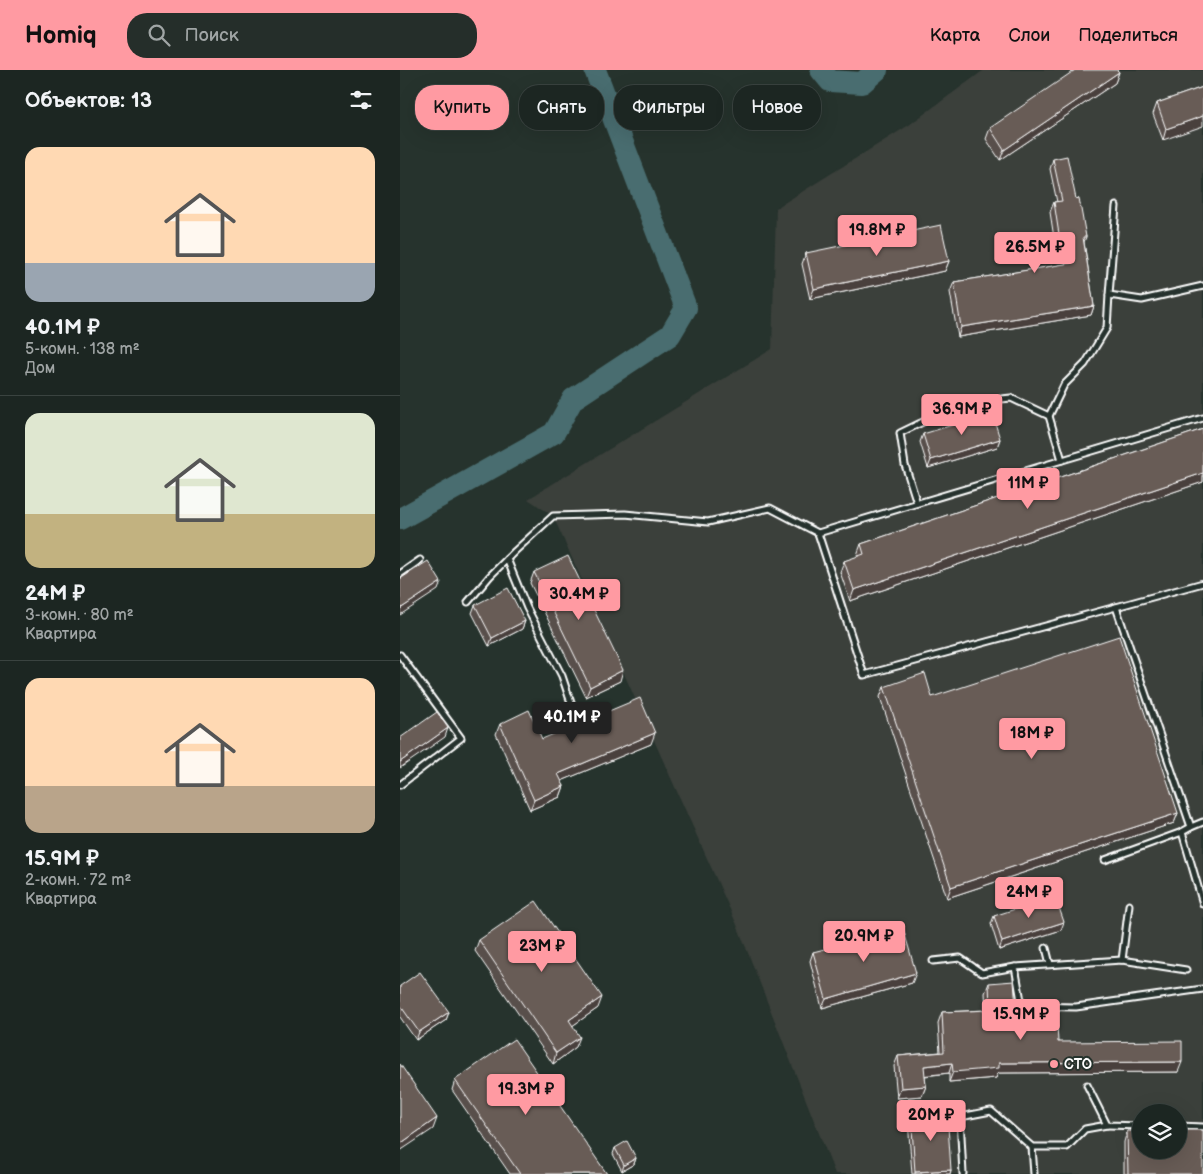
<!DOCTYPE html>
<html lang="ru">
<meta charset="utf-8">
<style>
:root{--surface:#1c2622;--page:#252e2a;--text:#f1f3f6;--muted:#a0a5a5;--line:#3a4340;--accent:#ff9aa2}
body{margin:0;font-family:"Balsamiq Sans",sans-serif;background:var(--page);color:var(--text);height:100vh;display:flex;flex-direction:column;font-size:19px;white-space:nowrap}
*{box-sizing:border-box;margin:0}
p{font-size:16px;color:var(--muted)}
.icon{flex:none;width:28px;height:28px;fill:none;stroke:currentColor;stroke-width:2;stroke-linecap:round;stroke-linejoin:round}
.map{position:relative;flex:1;overflow:hidden}
.details{display:flex;flex-direction:column;background:var(--surface);width:400px}
.details>*{flex:none}
.guide{position:absolute;left:15px;top:15px;width:475px;height:45px;display:flex;gap:10px}
.controls{position:absolute;left:732px;top:1034px;display:grid;gap:10px}
.controls a{display:grid;place-items:center;width:55px;height:55px;border-radius:50%;background:var(--surface);box-shadow:0 5px 20px #0002,0 0 0 1px var(--line);font-size:25px}
.price{position:absolute;translate:-50% -42px;padding:0 11px;border-radius:5px;background:var(--accent);color:#111;font-size:16px;line-height:32px;filter:drop-shadow(0 1px 2px #0008)}
.price::after{content:'';position:absolute;left:50%;top:30px;width:15px;height:11px;margin-left:-8px;background:inherit;clip-path:polygon(0 0,100% 0,50% 100%)}
.price.selected{background:#222;color:#fff}
ul{padding:0;list-style:none}
li{display:grid;align-content:center;gap:10px;height:265px;padding:0 25px}
li+li{border-top:1px solid var(--line)}
li span{display:grid;place-items:center;height:155px;border-radius:15px;color:#555}
li>.icon{margin-inline-start:auto}
span .icon{width:90px;height:90px;fill:#fffc;stroke-width:1}
li b{font-size:21px}
h2{display:flex;justify-content:space-between;align-items:center;height:60px;padding:0 25px;font-size:21px}
.chip{padding:0 18px;border-radius:20px;background:var(--surface);box-shadow:0 5px 20px #0002,0 0 0 1px var(--line);font-size:18px;line-height:45px}
.chip.selected{background:var(--accent);color:#111}
header{display:flex;align-items:center;gap:30px;box-sizing:border-box;height:70px;padding:0 25px;background:var(--accent);color:#111}
header strong{font-size:24px}
nav{display:flex;gap:28px;margin-inline-start:auto;font-size:18px}
.search{width:350px;height:45px;background:var(--page);display:flex;align-items:center;gap:12px;box-sizing:border-box;padding:0 18px;border-radius:20px;color:var(--muted);font-size:19px}
main{display:flex;flex:1;min-height:0}
.map>svg:first-child{display:block}
</style>
<header>
<strong>Homiq</strong>
<div class="search"><svg class="icon" aria-label="search" viewBox="0 0 24 24"><circle cx="10" cy="10" r="6"/><path d="M15 15l6 6"/></svg>Поиск</div>
<nav><a>Карта</a><a>Слои</a><a>Поделиться</a></nav>
</header>
<main>
<section class="details">
<h2>Объектов: 13<svg class="icon" aria-label="filters" viewBox="0 0 24 24"><path d="M4 7h16M4 17h16"/><circle cx="9" cy="7" r="2"/><circle cx="15" cy="17" r="2"/></svg></h2>
<ul>
<li><span style="background:linear-gradient(#ffd9b3 75%,#9aa5b1 0)"><svg class="icon" aria-label="home" viewBox="0 0 24 24"><path d="M3 11l9-7 9 7M6 9v11h12V9"/></svg></span><div><b>40.1M ₽</b><p>5-комн. · 138 m²</p><p>Дом</p></div></li>
<li><span style="background:linear-gradient(#dfe7d0 65%,#c2b280 0)"><svg class="icon" aria-label="home" viewBox="0 0 24 24"><path d="M3 11l9-7 9 7M6 9v11h12V9"/></svg></span><div><b>24M ₽</b><p>3-комн. · 80 m²</p><p>Квартира</p></div></li>
<li><span style="background:linear-gradient(#ffd9b3 70%,#b9a48a 0)"><svg class="icon" aria-label="home" viewBox="0 0 24 24"><path d="M3 11l9-7 9 7M6 9v11h12V9"/></svg></span><div><b>15.9M ₽</b><p>2-комн. · 72 m²</p><p>Квартира</p></div></li>
</ul>
</section>
<div class="map">
<svg width="803" height="1104" viewBox="0 0 803 1104">
<rect width="100%" height="100%" fill="#26332d"/>
<filter id="ink" filterUnits="userSpaceOnUse"><feTurbulence type="fractalNoise" baseFrequency=".02" numOctaves="2"/><feDisplacementMap in="SourceGraphic" scale="10" xChannelSelector="R" yChannelSelector="G"/><feConvolveMatrix kernelMatrix="1 2 1 2 8 2 1 2 1" color-interpolation-filters="sRGB"/></filter>
<g filter="url(#ink)">
<path fill="#3a3f3a" fill-rule="evenodd" d="M584,0H803V1104H435L337,855L153,446L128,429L372,279L376,138L509,55ZM741,1042H779V1080H741Z"/>
<g fill="none" stroke-linecap="round" stroke-linejoin="round">
<g stroke="#496d6f" stroke-width="22">
<polyline points="421,0 430,11 462,13 477,0"/>
<polyline points="0,449 154,363 173,329 270,265 286,238 195,0"/>
</g>
<g stroke="#fff" stroke-width="9">
<g id="service">
<polyline points="716,136 709,225 742,230 803,216"/>
<polyline points="662,390 649,346 664,315 685,294 707,258 709,225"/>
<polyline points="517,433 505,395 500,363 529,349 592,330 611,328 649,346"/>
<polyline points="418,463 464,605 716,537 803,513"/>
<polyline points="107,489 127,538 162,606 174,642"/>
<polyline points="0,504 20,490"/>
<polyline points="68,532 90,506 115,481 153,446 225,444 308,452 370,438 418,463 803,348"/>
<polyline points="716,537 791,757"/>
<polyline points="0,585 61,668 0,715"/>
<polyline points="782,762 791,757 803,752"/>
<polyline points="705,790 782,762 803,834"/>
<polyline points="646,878 650,894"/>
<polyline points="722,890 729,835"/>
<polyline points="533,891 560,888 582,903 615,897"/>
<polyline points="786,900 722,890 615,897 622,936 676,937 803,919"/>
<polyline points="687,1015 707,1055 741,1056"/>
<polyline points="779,1056 803,1057"/>
<polyline points="632,1077 634,1104"/>
<polyline points="563,1104 560,1047 591,1041 632,1077 667,1077 685,1059 707,1055"/>
</g>
</g>
<use href="#service" stroke="#26332d" stroke-width="5"/>
</g>
<g fill="#594f4b" stroke="#fff">
<polygon points="719,2 715,13 600,90 586,69 590,58"/>
<polygon points="803,17 763,70 753,44 757,33"/>
<polygon points="653,89 676,129 686,167 684,172 694,236 691,245 558,267 550,222 554,212 666,194 664,180 656,181 650,142 654,132 657,132 650,99"/>
<polygon points="406,183 549,191 545,201 410,229 402,194"/>
<polygon points="803,359 803,412 450,531 440,502 444,491 458,487 457,485 461,474"/>
<polygon points="523,364 600,369 597,377 528,398 520,372"/>
<polygon points="134,502 220,611 186,627 130,513"/>
<polygon points="75,535 125,551 122,559 89,576 72,543"/>
<polygon points="484,617 532,627 778,743 774,753 547,828 480,627"/>
<polygon points="100,654 142,669 251,674 161,711 164,716 160,727 130,740 96,664"/>
<polygon points="594,846 661,860 599,880 591,854"/>
<polygon points="79,870 198,938 172,956 176,977 153,994 75,881"/>
<polygon points="413,882 512,913 422,938 410,891"/>
<polygon points="589,913 616,938 658,972 778,1002 598,1003 596,1008 549,1012 549,1003 525,1006 526,1016 522,1026 497,1028 494,996 498,986 540,982 538,953 542,942 586,940 585,923"/>
<polygon points="0,916 49,942 46,950 16,970 0,947"/>
<polygon points="55,1010 207,1104 110,1104 52,1020"/>
<polygon points="511,1043 551,1100 550,1104 512,1104 508,1051"/>
<polygon points="727,1061 803,1104 724,1104 724,1072"/>
<polygon points="215,1078 236,1088 234,1094 222,1101 213,1084"/>
</g>
<g fill="#49403d" stroke="#fff">
<polygon points="719,2 715,13 600,90 604,80"/>
<polygon points="803,46 803,56 763,70 766,59"/>
<polygon points="667,170 664,180 656,181 660,171"/>
<polygon points="549,191 545,201 410,229 414,219"/>
<polygon points="694,236 691,245 558,267 561,257"/>
<polygon points="600,369 597,377 528,398 531,390"/>
<polygon points="803,403 803,412 450,531 454,520"/>
<polygon points="41,512 38,520 0,545 0,539"/>
<polygon points="125,551 122,559 89,576 92,568"/>
<polygon points="223,600 220,611 186,627 190,617"/>
<polygon points="48,658 45,667 0,698 0,692"/>
<polygon points="255,663 251,674 154,714 158,704"/>
<polygon points="164,716 160,727 130,740 134,730"/>
<polygon points="778,743 774,753 547,828 551,817"/>
<polygon points="664,852 661,860 599,880 602,872"/>
<polygon points="516,903 512,913 422,938 426,929"/>
<polygon points="202,927 198,938 165,961 169,950"/>
<polygon points="49,942 46,950 16,970 19,962"/>
<polygon points="180,967 176,977 153,994 156,983"/>
<polygon points="782,992 778,1002 598,1003 596,1008 549,1012 553,1002 599,993"/>
<polygon points="552,993 549,1003 520,1006 524,996"/>
<polygon points="526,1016 522,1026 497,1028 501,1018"/>
<polygon points="37,1048 33,1059 0,1081 0,1074"/>
<polygon points="236,1088 234,1094 222,1101 224,1095"/>
<polygon points="551,1100 550,1104 515,1104 515,1102"/>
</g>
<g fill="#685c57" stroke="#fff">
<polygon points="675,0 717,0 719,2 604,80 590,58"/>
<polygon points="803,17 803,46 766,59 757,33"/>
<polygon points="667,86 676,129 679,128 686,167 683,167 694,236 561,257 554,212 671,193 667,170 660,171 654,132 662,131 653,89"/>
<polygon points="541,155 549,191 414,219 406,183"/>
<polygon points="592,343 600,369 531,390 523,364"/>
<polygon points="803,359 803,403 454,520 444,491 464,484 461,474"/>
<polygon points="168,486 223,600 190,617 134,502"/>
<polygon points="28,491 41,512 0,539 0,509"/>
<polygon points="108,518 125,551 92,568 75,535"/>
<polygon points="719,566 778,743 551,817 484,617 525,603 532,627"/>
<polygon points="240,628 255,663 158,704 164,716 134,730 100,654 129,640 142,669"/>
<polygon points="37,642 48,658 0,692 0,668"/>
<polygon points="655,826 664,852 602,872 594,846"/>
<polygon points="136,831 202,927 169,950 180,967 156,983 79,870"/>
<polygon points="503,858 516,903 426,929 413,882 472,867"/>
<polygon points="20,902 49,942 19,962 0,935 0,916"/>
<polygon points="614,911 616,938 656,936 658,972 782,971 782,992 599,993 599,998 553,1002 552,993 524,996 526,1016 501,1018 498,986 544,982 542,942 590,940 589,913"/>
<polygon points="114,969 207,1104 120,1104 55,1010"/>
<polygon points="0,994 37,1048 0,1074"/>
<polygon points="547,1041 551,1100 515,1102 511,1043"/>
<polygon points="779,1060 803,1060 803,1104 728,1104 727,1061 741,1061 741,1080 779,1080"/>
<polygon points="227,1071 236,1088 224,1095 215,1078"/>
</g>
</g>
<circle fill="#ff9aa2" stroke="#26332d" stroke-width="2" cx="654" cy="994" r="5"/>
<g text-anchor="middle" dominant-baseline="central" stroke-width="4" stroke-linejoin="round" paint-order="stroke">
<g font-size="14" font-weight="bold" fill="#fff" stroke="#26332d" text-anchor="start">
<text x="664" y="994">СТО</text>
</g>
</g>
</svg>
<div class="controls">
<a><svg class="icon" aria-label="layers" viewBox="0 0 24 24"><path d="M12 4l9 5-9 5-9-5zM3 14l9 5 9-5"/></svg></a>
</div>
<b class="price" style="left:477px;top:187px">19.8M ₽</b>
<b class="price" style="left:635px;top:204px">26.5M ₽</b>
<b class="price" style="left:562px;top:366px">36.9M ₽</b>
<b class="price" style="left:628px;top:440px">11M ₽</b>
<b class="price" style="left:179px;top:551px">30.4M ₽</b>
<b class="price selected" style="left:172px;top:674px">40.1M ₽</b>
<b class="price" style="left:632px;top:690px">18M ₽</b>
<b class="price" style="left:629px;top:849px">24M ₽</b>
<b class="price" style="left:464px;top:893px">20.9M ₽</b>
<b class="price" style="left:142px;top:903px">23M ₽</b>
<b class="price" style="left:621px;top:971px">15.9M ₽</b>
<b class="price" style="left:126px;top:1046px">19.3M ₽</b>
<b class="price" style="left:531px;top:1072px">20M ₽</b>
<div class="guide">
<a class="chip selected">Купить</a>
<a class="chip">Снять</a>
<a class="chip">Фильтры</a>
<a class="chip">Новое</a>
</div>
</div>
</main>
